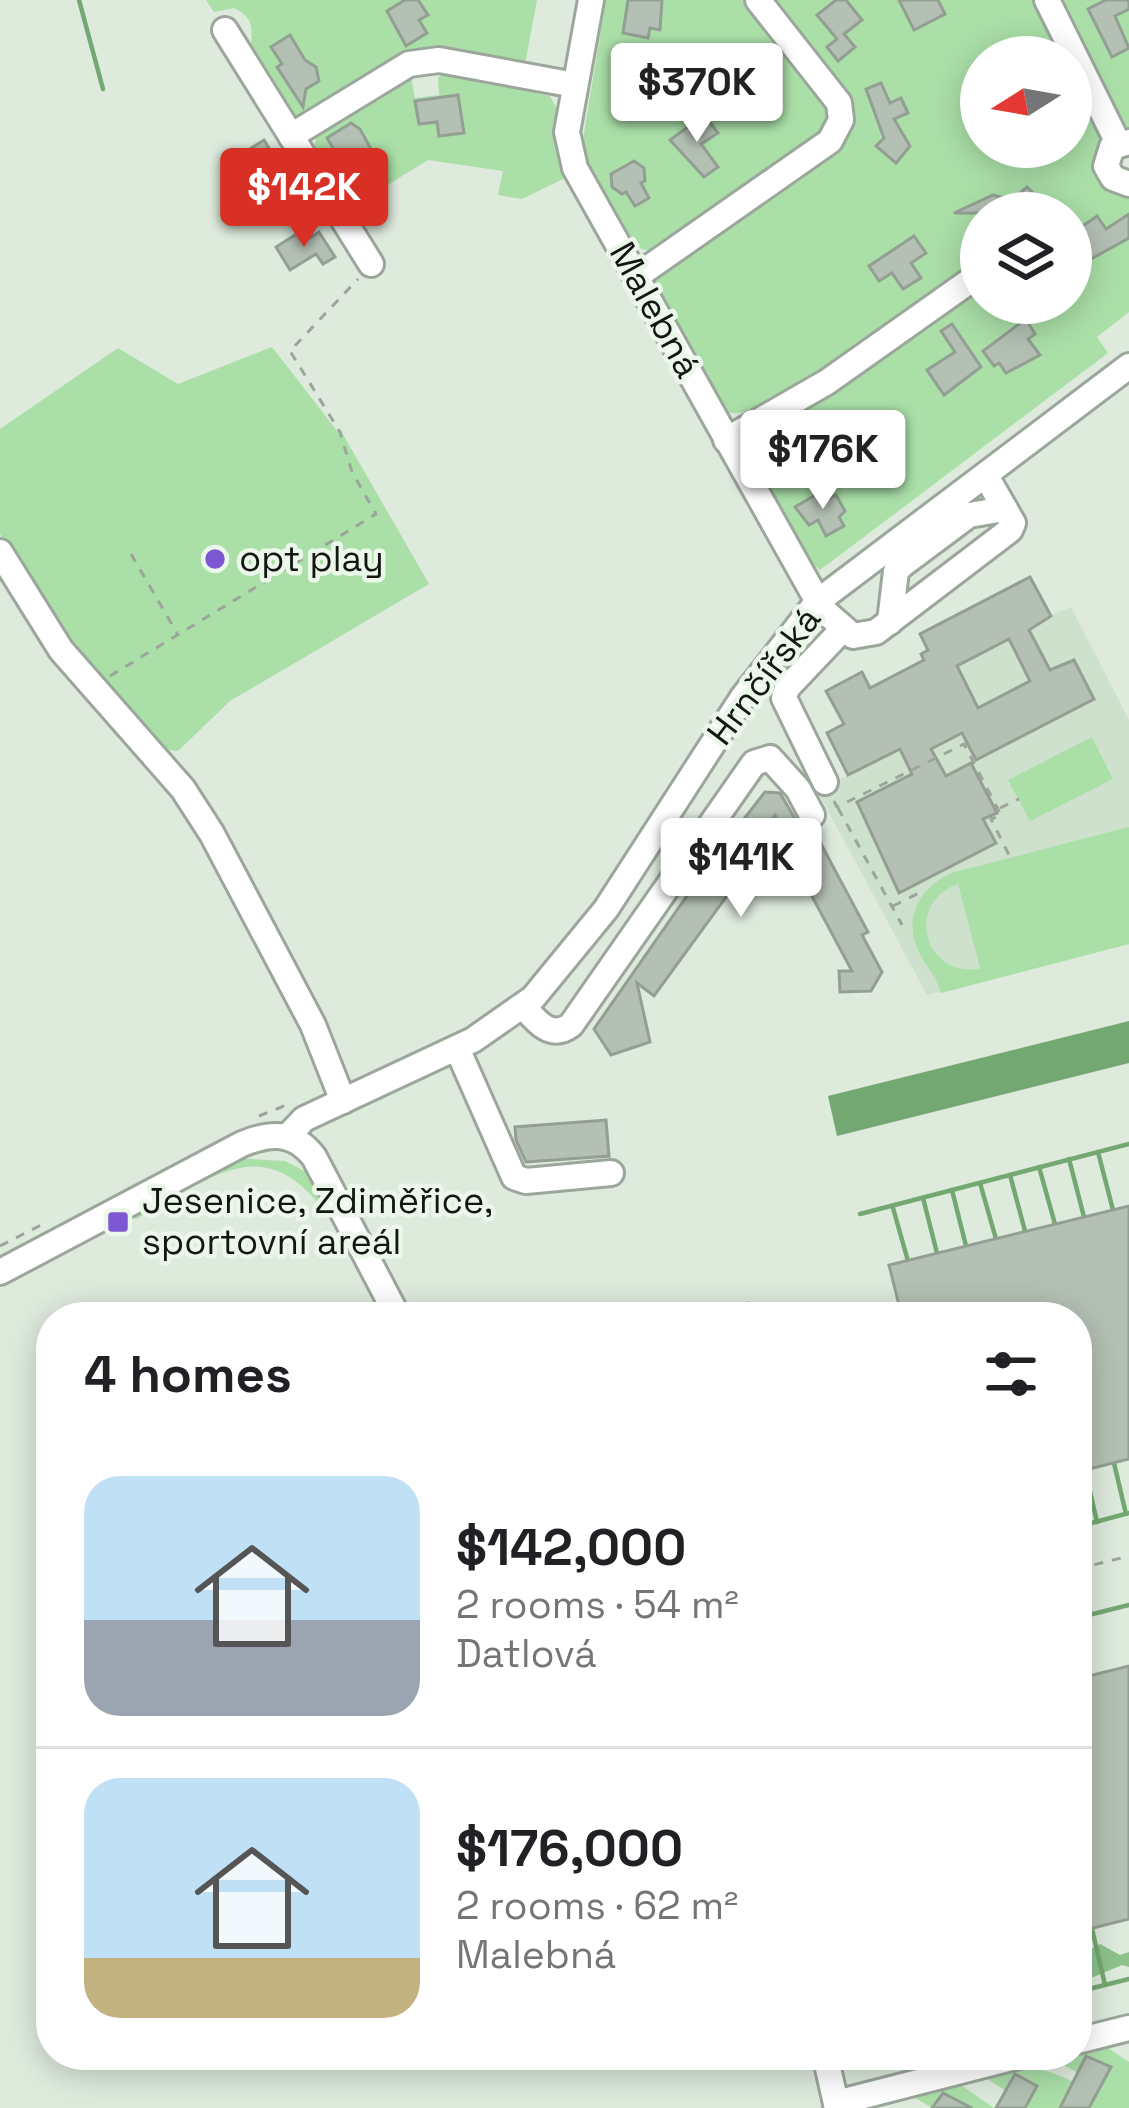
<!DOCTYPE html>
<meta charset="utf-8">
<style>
:root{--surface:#fff;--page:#f2f2f2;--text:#202124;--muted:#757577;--line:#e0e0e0;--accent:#d93025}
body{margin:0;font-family:"Space Grotesk",sans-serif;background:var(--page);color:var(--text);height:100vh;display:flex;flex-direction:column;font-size:45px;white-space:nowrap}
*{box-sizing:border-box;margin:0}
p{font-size:39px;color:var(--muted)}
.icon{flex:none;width:66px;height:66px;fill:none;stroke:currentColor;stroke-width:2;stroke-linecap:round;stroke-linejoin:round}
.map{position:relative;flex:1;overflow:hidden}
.sheet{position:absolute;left:36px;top:1302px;width:1056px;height:768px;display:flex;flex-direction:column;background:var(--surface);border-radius:48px;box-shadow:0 6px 30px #0003}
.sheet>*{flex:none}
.needle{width:78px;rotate:259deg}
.fabs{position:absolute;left:960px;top:36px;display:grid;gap:24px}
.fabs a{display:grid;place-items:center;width:132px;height:132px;border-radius:50%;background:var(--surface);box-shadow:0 6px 30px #0003;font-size:60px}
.price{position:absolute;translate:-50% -102px;padding:0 27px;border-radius:12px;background:#fff;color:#222;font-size:39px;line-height:78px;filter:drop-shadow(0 3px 6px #0008)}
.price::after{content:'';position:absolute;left:50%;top:72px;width:36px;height:27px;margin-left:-18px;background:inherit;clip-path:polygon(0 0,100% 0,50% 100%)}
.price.current{background:var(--accent);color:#fff}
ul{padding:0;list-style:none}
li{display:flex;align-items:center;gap:36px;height:300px;padding:0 48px}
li+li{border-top:3px solid var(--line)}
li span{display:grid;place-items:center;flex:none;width:336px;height:240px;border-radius:36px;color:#555}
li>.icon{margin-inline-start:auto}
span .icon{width:144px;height:144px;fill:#fffc;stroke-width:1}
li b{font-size:51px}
h2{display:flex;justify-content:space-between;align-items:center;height:144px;padding:0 48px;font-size:51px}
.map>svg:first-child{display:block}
</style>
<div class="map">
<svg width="1129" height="2108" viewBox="0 0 1129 2108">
<rect width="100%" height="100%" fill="#ddeadc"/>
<polygon fill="#cee1cd" points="1030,577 1051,615 1071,607 1129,720 1129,944 927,995 818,792 848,775 827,733 843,724 826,691 862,672 879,706 885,703 875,685 914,665 917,669 926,664 921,654 928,650 920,634"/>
<g fill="#aadfa8" fill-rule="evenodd">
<path d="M206,0H537L524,69L437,52L299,117L291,114C280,98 258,76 253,57C247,35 261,21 234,8L214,12Z"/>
<polygon points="606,0 742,0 825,103 829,115 823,130 651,251 638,248 631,241 586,160 582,145"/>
<path d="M768,0H1034L1063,57H981V147H1071V73L1101,134L1095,167L1110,189L1129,195V312L1097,337L1108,353L820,570L807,559L746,449L750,437L975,292L981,291V303H1071V213H981V232C963,244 969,263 955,277L805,382L751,412L729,413L721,403L716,405L656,296V280L844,135Z"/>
<polygon points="1058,0 1129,0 1129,129 1119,120"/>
<polygon points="442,74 550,96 557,109 556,148 565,178 522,199 498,195 503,171 428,160 349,209 314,154 316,136 411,77 415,98 439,95 438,78"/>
<polygon points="272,347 338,432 341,431 429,584 230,701 178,751 157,749 50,619 0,534 0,429 118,348 178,384"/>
<polygon points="1092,737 1113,779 1030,821 1008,780"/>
<path d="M1129,827V944L941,993C935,972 926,968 918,950C902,916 922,884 955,872ZM958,884L980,968L979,969C924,977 904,903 958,884Z"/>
<path d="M234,1158L285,1161L310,1174L390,1317H381C354,1266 318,1158 245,1167C209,1172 168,1202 136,1219L131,1211Z"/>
<polygon points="1099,2042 1129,2062 1129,2108 1089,2108 1110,2066 1087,2055 1078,2073 1062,2064 1056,2055 1077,2055 1077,2046"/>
<path d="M1015,2063C1034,2069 1057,2072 1073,2082L1061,2106L1064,2108H1026L1036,2085L1014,2074L1006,2091L983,2076Z"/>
<polygon points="952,2079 994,2108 962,2108 963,2103 941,2092 932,2108 912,2096 913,2090"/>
</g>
<polygon fill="#8dc28b" points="1100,1944 1120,1955 1129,1952 1129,1967 1122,1965 1077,1984 1077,1957"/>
<polygon fill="#74a872" points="1129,1021 1129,1063 837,1136 828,1096"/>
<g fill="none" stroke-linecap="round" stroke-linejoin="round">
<g stroke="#74a872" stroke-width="4.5">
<polyline points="79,0 103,89"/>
<polyline points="1098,1152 1113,1210"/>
<polyline points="1069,1159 1084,1217"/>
<polyline points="1039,1167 1055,1224"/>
<polyline points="1010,1175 1025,1231"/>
<polyline points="980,1183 996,1239"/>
<polyline points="952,1190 966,1246"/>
<polyline points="923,1198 937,1253"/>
<polyline points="893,1208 908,1261"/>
<polyline points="860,1214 1129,1144"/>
<polyline points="1114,1463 1126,1514"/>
<polyline points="1085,1470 1097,1522"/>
<polyline points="1077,1527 1129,1513"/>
<polyline points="1077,1618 1129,1605"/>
<polyline points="1077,1638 1087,1677"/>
<polyline points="1092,1929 1105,1985"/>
<polyline points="1077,1992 1129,1979"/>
</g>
</g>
<g fill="#b4c0b3" stroke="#939f92" stroke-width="3" fill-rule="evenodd">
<polygon points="405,0 418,0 428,15 419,20 427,33 406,46 387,11"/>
<polygon points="628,0 662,0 660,30 650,28 648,38 623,33"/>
<polygon points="836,0 846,0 862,20 844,34 855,47 838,61 827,47 837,39 817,15"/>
<polygon points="899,0 938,0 945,14 914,30"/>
<polygon points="1106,0 1129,0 1129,9 1115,16 1129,48 1112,57 1088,9"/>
<polygon points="290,35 305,60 316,67 319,81 306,89 303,107 277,67 282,64 271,47"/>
<polygon points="881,83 890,103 901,98 908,113 894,119 910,146 896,163 876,146 884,138 866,89"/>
<polygon points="458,95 464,133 439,136 437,122 419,124 415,101"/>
<polygon points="704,115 718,133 701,144 718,167 704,177 670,140"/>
<polygon points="351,123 360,129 377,160 364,168 374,184 360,193 327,138"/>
<polygon points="264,140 274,156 269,159 282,179 257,194 234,159"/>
<polygon points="634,161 644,168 645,181 641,183 649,198 635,206 626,192 622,194 612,187 611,174"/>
<polygon points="1027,187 1039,199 1024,213 954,213 993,195 1012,200"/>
<polygon points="1129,214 1129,238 1071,270 1071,234 1097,216 1106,229"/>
<polygon points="303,230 308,239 319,232 335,257 323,264 316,254 290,270 276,247"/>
<polygon points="914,236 926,253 911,263 921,278 903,289 892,273 879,281 869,266"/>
<polygon points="1026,319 1035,334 1028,339 1040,355 1006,373 999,363 994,366 983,351"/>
<polygon points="952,324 981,367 944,395 927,370 955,352 941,331"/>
<polygon points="824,490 829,499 836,495 845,511 839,517 844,526 826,536 818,520 809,525 795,507"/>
<path d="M1030,577L1051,616L1029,630L1050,670L1074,660L1094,699L976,760L962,733L931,749L946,776L971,763L997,813L983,819L996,843L899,893L857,802L912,774L900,749L848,775L827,733L844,724L826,691L862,672L870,688L924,660L921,654L928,650L920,634ZM1009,639L1030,681L978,708L957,666Z"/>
<polygon points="765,792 780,793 798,824 810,831 818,846 821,844 868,932 862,935 882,972 871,991 840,992 839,971 852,971 792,859 797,857 775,815 746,855 753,860 654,996 637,983 650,1042 611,1055 594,1029 712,860"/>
<polygon points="606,1120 609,1156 526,1162 516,1140 515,1127"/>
<polygon points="1129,1206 1129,1459 1077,1472 1077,1317 902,1317 889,1265"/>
<polygon points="748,1303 752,1317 711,1317 710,1312"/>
<polygon points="1129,1666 1129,1919 1077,1932 1077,1679"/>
<polygon points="1086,2056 1111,2067 1089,2108 1060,2108"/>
<polygon points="1015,2074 1037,2086 1025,2108 996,2108"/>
<polygon points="943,2093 972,2108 932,2108"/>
</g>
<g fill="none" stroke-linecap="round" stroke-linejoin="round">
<g stroke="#9ba79b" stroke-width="30">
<g id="minor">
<polyline points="591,0 567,132 575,168 822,609 853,636 876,632 1010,530 1013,523 986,476"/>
<polyline points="1047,0 1118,143"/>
<polyline points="225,30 371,264"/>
<polyline points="291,136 409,64 439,60 575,85"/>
<polyline points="1129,142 1112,147 1106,166 1113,178 1129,184"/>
<polyline points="637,276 830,141 841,120 839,103 758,0"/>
<polyline points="726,440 827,382 981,273"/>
<polyline points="0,552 61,650 183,789 212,834 313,1025 343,1101"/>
<polyline points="890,622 896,571 902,565 969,515 1005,509"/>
<polyline points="825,782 784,698 787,688 842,630"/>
<path d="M523,1006C537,1022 551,1040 571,1025L754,763L770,758L798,789L812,815"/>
<polyline points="457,1048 514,1177 526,1181 611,1173"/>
<polyline points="288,1136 304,1119 473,1040 533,998 606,909 743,697 817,602 1129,366"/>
<path d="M0,1272L242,1144C271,1132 294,1131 314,1157L398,1317"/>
<polyline points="1077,2041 1129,2028"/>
<polyline points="825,2055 837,2108"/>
<polyline points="836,2103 1023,2055"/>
</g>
</g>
<g stroke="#9ba59a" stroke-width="3" stroke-dasharray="9 9" stroke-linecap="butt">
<polyline points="131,554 177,633"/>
<polyline points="110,676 376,514 352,472 340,432 290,351 358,279"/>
<polyline points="834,801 837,807 964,744 1001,815 991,819 1010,857"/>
<polyline points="838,808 902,925"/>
<polyline points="1000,808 1019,799"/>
<polyline points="893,906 919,893"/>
<polyline points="259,1116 289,1104"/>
<polyline points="0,1246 41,1225"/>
<polyline points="1077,1569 1129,1556"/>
</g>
<use href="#minor" stroke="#fff" stroke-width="24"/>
</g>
<g fill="#7d58d2" stroke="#eaf7e9" stroke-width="4.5">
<circle cx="215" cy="559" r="12"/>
<rect x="106" y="1210" width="24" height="24" rx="6"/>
</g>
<g text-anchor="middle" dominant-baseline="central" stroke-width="9" stroke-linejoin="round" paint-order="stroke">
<g font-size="36" fill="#131712" stroke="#eaf7e9">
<text transform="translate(655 310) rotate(61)">Malebná</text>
<text transform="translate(764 676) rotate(-53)">Hrnčířská</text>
</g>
<g font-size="36" fill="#131712" stroke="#eaf7e9" text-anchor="start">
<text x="239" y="559">opt play</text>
<text x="142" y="1201">Jesenice, Zdiměřice,<tspan x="142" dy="41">sportovní areál</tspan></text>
</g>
</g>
</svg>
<div class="fabs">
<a><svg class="needle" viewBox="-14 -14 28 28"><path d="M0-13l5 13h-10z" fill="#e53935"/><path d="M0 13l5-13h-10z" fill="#757577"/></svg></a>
<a><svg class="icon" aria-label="layers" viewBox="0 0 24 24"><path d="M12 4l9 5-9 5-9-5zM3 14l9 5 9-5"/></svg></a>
</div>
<b class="price" style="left:697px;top:145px">$370K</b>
<b class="price current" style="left:304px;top:250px">$142K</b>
<b class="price" style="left:823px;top:512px">$176K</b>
<b class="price" style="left:741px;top:920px">$141K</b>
<section class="sheet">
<h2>4 homes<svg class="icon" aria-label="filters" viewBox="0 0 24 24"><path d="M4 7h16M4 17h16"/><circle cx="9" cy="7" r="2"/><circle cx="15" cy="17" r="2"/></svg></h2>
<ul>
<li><span style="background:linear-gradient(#bfe0f5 60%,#9aa5b1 0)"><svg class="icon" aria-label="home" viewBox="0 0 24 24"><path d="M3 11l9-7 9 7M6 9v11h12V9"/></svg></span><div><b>$142,000</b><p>2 rooms · 54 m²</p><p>Datlová</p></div></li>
<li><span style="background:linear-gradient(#bfe0f5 75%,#c2b280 0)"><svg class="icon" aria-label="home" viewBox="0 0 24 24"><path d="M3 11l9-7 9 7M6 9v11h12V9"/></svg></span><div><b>$176,000</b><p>2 rooms · 62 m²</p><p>Malebná</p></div></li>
</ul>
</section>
</div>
